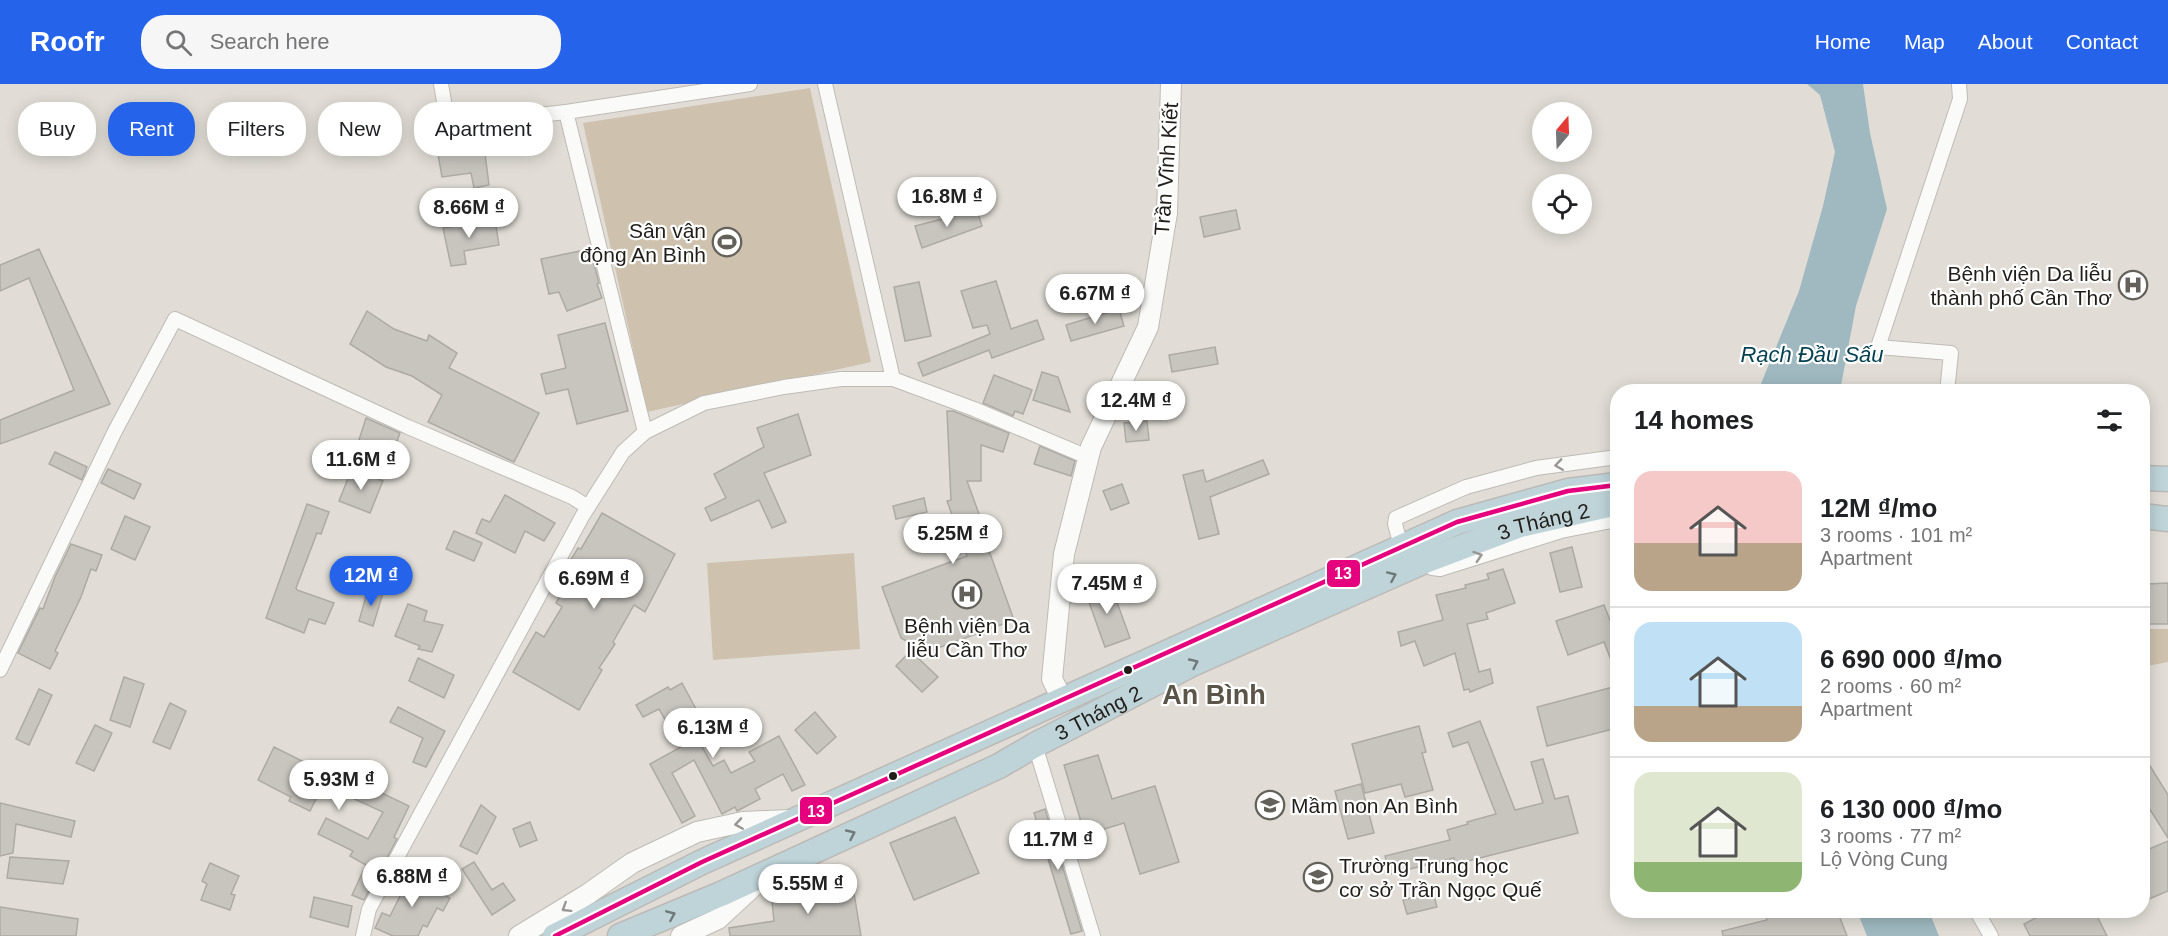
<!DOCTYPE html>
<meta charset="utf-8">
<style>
:root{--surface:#fff;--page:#f6f6f6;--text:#202124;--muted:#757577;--line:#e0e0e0;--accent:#2563eb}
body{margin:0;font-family:Arial,sans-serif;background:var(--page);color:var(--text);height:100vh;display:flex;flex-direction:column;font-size:22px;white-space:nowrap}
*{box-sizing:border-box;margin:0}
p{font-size:20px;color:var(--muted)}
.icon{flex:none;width:33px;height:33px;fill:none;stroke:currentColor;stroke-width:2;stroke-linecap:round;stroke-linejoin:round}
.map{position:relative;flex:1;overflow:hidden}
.sheet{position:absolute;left:1610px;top:300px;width:540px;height:534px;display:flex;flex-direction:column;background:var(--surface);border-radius:24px;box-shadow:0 3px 15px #0003}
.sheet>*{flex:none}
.guide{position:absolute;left:18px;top:18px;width:570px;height:54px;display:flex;gap:12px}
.needle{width:39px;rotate:19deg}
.controls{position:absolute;left:1532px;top:18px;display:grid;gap:12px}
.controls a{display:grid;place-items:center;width:60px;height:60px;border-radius:50%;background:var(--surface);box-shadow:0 3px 15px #0003;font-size:30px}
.price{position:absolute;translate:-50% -51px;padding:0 14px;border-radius:21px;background:#fff;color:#222;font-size:20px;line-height:39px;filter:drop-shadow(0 2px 3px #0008)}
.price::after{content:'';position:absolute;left:50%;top:36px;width:18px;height:14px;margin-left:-9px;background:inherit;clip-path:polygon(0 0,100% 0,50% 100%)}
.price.current{background:var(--accent);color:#fff}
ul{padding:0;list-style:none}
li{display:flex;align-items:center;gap:18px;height:150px;padding:0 24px}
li+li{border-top:2px solid var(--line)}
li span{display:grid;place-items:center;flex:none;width:168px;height:120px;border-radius:18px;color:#555}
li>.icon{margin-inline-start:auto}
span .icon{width:72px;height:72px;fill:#fffc;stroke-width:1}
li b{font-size:26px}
h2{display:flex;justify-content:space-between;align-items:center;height:72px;padding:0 24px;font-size:26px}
.chip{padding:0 21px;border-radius:24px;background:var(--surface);box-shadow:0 3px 15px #0003;font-size:21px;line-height:54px}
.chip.current{background:var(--accent);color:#fff}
header{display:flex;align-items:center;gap:36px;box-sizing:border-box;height:84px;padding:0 30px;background:var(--accent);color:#fff}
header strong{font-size:28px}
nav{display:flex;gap:33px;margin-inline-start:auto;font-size:21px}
.search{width:420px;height:54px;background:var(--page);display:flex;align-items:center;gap:15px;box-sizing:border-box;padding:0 21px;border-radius:24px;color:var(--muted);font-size:22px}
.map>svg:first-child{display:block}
</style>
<header>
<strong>Roofr</strong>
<div class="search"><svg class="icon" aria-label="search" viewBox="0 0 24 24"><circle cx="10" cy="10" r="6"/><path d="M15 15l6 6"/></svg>Search here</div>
<nav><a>Home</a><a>Map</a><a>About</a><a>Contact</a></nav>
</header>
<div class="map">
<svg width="2168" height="852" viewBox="0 0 2168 852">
<rect width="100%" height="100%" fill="#e1ddd6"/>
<g fill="#cec2ae">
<polygon points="810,4 871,278 647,328 583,39"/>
<polygon points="854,469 860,565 713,576 707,479"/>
<polygon points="2142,545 2168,545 2168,578 2142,583"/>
</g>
<g fill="#a0b9c1">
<polygon points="1807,0 1863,0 1870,49 1887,125 1856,222 1840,307 1758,307 1799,207 1823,122 1835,68 1820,11"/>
<polygon points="1857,827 1929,827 1939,852 1867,852"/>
</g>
<g fill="#c8c5bf" stroke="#adaaa4" stroke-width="1.5">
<polygon points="539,40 544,63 519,68 514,43"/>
<polygon points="482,46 489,101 474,104 471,89 442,93 434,48 441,47 449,50"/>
<polygon points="977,126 982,142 922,164 915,142"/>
<polygon points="1236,126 1240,145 1204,153 1200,133"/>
<polygon points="495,136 499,161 464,167 466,180 451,182 443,144"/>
<polygon points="39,165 110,320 0,360 0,336 74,306 29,194 0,207 0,181"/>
<polygon points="590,165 599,199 597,200 602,214 567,227 559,208 549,210 541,175"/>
<polygon points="996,197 1011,245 1037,236 1044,255 992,274 989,266 923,292 918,279 990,250 987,241 973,244 961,207"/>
<polygon points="919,198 931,252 905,257 894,203"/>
<polygon points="1119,225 1124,242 1071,257 1066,241"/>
<polygon points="367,227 394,245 427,257 429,251 457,269 449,284 539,329 514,378 428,338 442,311 412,292 386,283 350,260"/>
<polygon points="605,239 628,327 577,340 568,305 546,310 541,290 566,284 558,251"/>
<polygon points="1215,263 1218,280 1172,288 1169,271"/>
<polygon points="1042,288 1058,293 1070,328 1033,316"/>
<polygon points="994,291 1032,306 1023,330 1015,327 1013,332 983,319"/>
<polygon points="947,327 953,327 1009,349 1003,368 981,361 981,397 967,397 986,449 983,450 1014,536 916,572 938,593 922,608 896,582 915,562 901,554 882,503 967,472 947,417 951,416"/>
<polygon points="798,330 811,371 764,389 786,438 772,444 759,416 711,437 705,424 726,414 714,390 764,363 757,344"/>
<polygon points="366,334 400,349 391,374 357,362"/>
<polygon points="1147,337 1149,356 1126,358 1124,339"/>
<polygon points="1040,362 1075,377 1071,392 1034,380"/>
<polygon points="55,368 87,383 82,396 49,380"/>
<polygon points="1263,376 1269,390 1210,413 1219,450 1199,455 1183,391 1203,386 1206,398"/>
<polygon points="352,384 383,397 370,429 339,417"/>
<polygon points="108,385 141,400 134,415 101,399"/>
<polygon points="1122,400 1129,419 1111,426 1103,407"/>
<polygon points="505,411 555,439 544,457 525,447 515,469 476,449 482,435 490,438"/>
<polygon points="924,414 927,428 896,435 893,422"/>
<polygon points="307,420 329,428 321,450 317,449 296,504 297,506 334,519 325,540 309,535 304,549 266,534"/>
<polygon points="602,429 675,470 645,528 634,521 613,558 615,560 599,584 602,586 579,626 513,588 536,548 544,553 562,523 556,519 577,481 570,477 578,464 581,465"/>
<polygon points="125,432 150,443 135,476 111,465"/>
<polygon points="454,447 482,459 474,477 446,465"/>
<polygon points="71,460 102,471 96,487 91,485 81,513 55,567 58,569 50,585 18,569 40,524 43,525 55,493"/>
<polygon points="1572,463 1582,503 1560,508 1550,469"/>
<polygon points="1503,485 1515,519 1486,529 1488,535 1467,540 1479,588 1490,585 1493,599 1470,608 1469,605 1464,606 1455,569 1424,582 1415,557 1401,562 1398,548 1443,536 1436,511 1466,504 1465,501 1489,495 1487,490"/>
<polygon points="1110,499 1130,554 1105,563 1085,507"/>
<polygon points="2168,499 2168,540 2142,540 2147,500"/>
<polygon points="368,505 383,509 373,542 359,537"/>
<polygon points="408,520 427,527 424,537 443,541 432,568 418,565 420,562 395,552"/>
<polygon points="1604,521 1617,554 1616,589 1604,558 1568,571 1556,537"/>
<polygon points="418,574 454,591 444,614 409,597"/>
<polygon points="124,593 144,600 130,643 110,636"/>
<polygon points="682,599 703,638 692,645 713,682 724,676 731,689 755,677 749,668 779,652 805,701 792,707 783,690 755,705 760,715 739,726 737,727 735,723 722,730 694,676 672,689 695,732 682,739 650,680 681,663 659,625 643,633 636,621 668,603 670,606"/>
<polygon points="1617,602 1617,644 1547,662 1537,623"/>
<polygon points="39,605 52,611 29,661 16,655"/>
<polygon points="170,619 186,627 170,665 153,658"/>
<polygon points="398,623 445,647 426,683 413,678 423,654 390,638"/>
<polygon points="815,628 836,653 817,670 795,646"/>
<polygon points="1480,637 1515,726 1543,719 1531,678 1543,675 1555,715 1568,712 1578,749 1456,780 1454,774 1390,790 1385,772 1450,756 1447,746 1468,740 1467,738 1496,730 1468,658 1453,663 1448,649"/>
<polygon points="95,641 112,649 94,687 76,679"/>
<polygon points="1419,642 1426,668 1422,669 1433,706 1405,713 1401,700 1365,709 1352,660"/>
<polygon points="274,663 330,691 359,698 409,722 394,753 397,755 364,816 352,811 366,781 350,772 353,767 318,750 326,734 368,755 383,728 350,713 321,705 310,727 289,717 291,713 258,696"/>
<polygon points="2142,669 2168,711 2168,754 2142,713"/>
<polygon points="1098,671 1112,715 1155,702 1179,778 1140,790 1124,739 1085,751 1064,681"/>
<polygon points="1361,700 1374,749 1348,755 1335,707"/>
<polygon points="0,719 75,737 71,753 16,740 13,769 0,772"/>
<polygon points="481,721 496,733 477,770 460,762"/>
<polygon points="1045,725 1082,847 1071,850 1034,729"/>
<polygon points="955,733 979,789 914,816 890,759"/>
<polygon points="530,738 537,756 520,763 513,745"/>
<polygon points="2168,757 2168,807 2142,818 2142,768"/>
<polygon points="10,773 69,777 63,800 7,794"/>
<polygon points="474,778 492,806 503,799 515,816 492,831 462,785"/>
<polygon points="210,779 239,792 231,810 235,811 230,826 201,816 207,800 202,797"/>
<polygon points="399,788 450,814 443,827 437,824 427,843 423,841 418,852 393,852 375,844 382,829 390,832 403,806 392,801"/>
<polygon points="841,801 842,811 854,809 861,852 730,852 729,844 774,837 771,808"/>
<polygon points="1433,808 1437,823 1407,830 1403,816"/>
<polygon points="314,813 352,822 348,843 310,833"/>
<polygon points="0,823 78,835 76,852 0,852"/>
<polygon points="1764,826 1837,826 1847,852 1723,852 1722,847 1767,836"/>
<polygon points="2051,826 2094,826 2107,852 2030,852 2024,840"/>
</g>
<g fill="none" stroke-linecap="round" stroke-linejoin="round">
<g stroke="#bebbb5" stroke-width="16">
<g id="street">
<polyline points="441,0 448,41 566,28 750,0"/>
<polyline points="825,0 893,295"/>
<polyline points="566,28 645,348"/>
<polyline points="1947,308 1951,269 1878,263 1960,15 1959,0"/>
<polyline points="1401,462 1395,440 1396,434 1466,403 1536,384 1617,373"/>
<polyline points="1425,477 1432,484 1440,485 1561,447 1617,436"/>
<polyline points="0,586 115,347 175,235 408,343 572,413 588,423"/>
<polyline points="1035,661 1093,852"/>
<polyline points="1976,826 1991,852"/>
<polyline points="363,852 369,825 583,431 623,368 645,348 704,319 784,303 841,295 893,295 974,325 1090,374"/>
</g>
</g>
<g stroke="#bebbb5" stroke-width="22">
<g id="secondary">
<polyline points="1063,617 1052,595 1064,470 1091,363 1148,243 1167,129 1171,0"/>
<polyline points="519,852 588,810 632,779 697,748 743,738 789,736"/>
<polyline points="681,852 718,835 759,797"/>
</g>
</g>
<g stroke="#bcb9b6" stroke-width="27">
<g id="highway">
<polyline points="2142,394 2168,395"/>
<polyline points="2142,432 2168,435"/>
<polyline points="555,852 702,778 1457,438 1568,407 1617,401"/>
<path id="s1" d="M620,852L721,810L999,682L1035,661L1190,581L1425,477L1520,441L1617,419"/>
</g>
</g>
<use href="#street" stroke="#fafaf9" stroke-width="14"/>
<use href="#secondary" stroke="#fafaf9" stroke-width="20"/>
<use href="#highway" stroke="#bed4d9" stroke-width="24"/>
<g stroke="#fff" stroke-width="9">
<polyline id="bus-1" points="555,852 702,778 1457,438 1568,407 1617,401"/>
</g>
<use href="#bus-1" stroke="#e5007d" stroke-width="4.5"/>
</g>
<defs><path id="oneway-chevron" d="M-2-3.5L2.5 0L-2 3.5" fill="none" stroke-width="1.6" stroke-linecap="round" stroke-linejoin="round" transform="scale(1.5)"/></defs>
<g stroke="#989794">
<use href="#oneway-chevron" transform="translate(1559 381) rotate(172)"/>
<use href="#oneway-chevron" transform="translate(1478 472) rotate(-18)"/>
<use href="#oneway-chevron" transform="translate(739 740) rotate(171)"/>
<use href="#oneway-chevron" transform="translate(566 824) rotate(148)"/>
</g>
<g stroke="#707979">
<use href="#oneway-chevron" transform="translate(1392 492) rotate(-24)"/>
<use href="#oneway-chevron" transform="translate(1194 579) rotate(-25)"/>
<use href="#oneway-chevron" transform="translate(851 750) rotate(-25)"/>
<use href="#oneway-chevron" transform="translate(671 831) rotate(-23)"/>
</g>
<defs>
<g id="stadium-ring" transform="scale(1.5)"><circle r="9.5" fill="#fff" stroke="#64615b" stroke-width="1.5"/><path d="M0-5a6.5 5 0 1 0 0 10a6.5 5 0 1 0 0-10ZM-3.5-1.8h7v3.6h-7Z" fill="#64615b"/></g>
<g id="hospital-ring" transform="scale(1.5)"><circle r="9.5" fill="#fff" stroke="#64615b" stroke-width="1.5"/><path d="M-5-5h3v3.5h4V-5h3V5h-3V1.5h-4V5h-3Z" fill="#64615b"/></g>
<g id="school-ring" transform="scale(1.5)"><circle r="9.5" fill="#fff" stroke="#64615b" stroke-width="1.5"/><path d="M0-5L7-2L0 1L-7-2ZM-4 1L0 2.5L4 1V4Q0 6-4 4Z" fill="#64615b"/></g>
</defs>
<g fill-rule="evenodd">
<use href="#stadium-ring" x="727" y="158"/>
<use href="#hospital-ring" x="2133" y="201"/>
<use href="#hospital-ring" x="967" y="510"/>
<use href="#school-ring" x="1270" y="721"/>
<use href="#school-ring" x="1318" y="793"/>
</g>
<g fill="#211e19" stroke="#fff" stroke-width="2">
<circle cx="1128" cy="586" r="5"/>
<circle cx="893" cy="692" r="5"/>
</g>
<g text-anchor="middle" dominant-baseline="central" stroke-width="4.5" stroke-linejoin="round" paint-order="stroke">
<g font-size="21" fill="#211e19" stroke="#fff">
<text transform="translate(1166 85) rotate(-86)">Trần Vĩnh Kiết</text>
<text stroke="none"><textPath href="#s1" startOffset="1014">3 Tháng 2</textPath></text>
<text stroke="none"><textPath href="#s1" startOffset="528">3 Tháng 2</textPath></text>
</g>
<g font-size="21" fill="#211e19" stroke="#fff" text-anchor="end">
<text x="706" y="146">Sân vận<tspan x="706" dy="24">động An Bình</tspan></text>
<text x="2112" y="189">Bệnh viện Da liễu<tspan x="2112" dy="24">thành phố Cần Thơ</tspan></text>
<text x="967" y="541" text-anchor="middle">Bệnh viện Da<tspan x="967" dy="24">liễu Cần Thơ</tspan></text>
<text x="1291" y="721" text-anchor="start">Mầm non An Bình</text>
<text x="1339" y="781" text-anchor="start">Trường Trung học<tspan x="1339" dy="24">cơ sở Trần Ngọc Quế</tspan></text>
</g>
<g font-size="22" font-style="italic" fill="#033f4f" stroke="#fff">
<text x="1812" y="270">Rạch Đầu Sấu</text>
</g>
<g font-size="27" font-weight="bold" fill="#5b5448" stroke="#fff">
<text x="1214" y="611">An Bình</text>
</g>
</g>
<g stroke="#fff" stroke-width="2">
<rect x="1326" y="475" width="35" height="29" rx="6" fill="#e5007d"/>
<rect x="799" y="712" width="34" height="29" rx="6" fill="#e5007d"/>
</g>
<g font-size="16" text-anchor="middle" font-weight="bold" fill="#fff">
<text x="1343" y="495">13</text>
<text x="816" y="733">13</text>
</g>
</svg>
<div class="controls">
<a><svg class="needle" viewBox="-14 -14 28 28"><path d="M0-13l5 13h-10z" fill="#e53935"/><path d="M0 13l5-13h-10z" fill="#757577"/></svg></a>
<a><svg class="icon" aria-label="locate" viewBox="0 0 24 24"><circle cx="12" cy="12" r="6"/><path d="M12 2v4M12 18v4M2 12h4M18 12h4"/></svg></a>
</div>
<b class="price" style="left:947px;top:144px">16.8M ₫</b>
<b class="price" style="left:469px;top:155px">8.66M ₫</b>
<b class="price" style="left:1095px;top:241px">6.67M ₫</b>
<b class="price" style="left:1136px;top:348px">12.4M ₫</b>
<b class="price" style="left:361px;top:407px">11.6M ₫</b>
<b class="price" style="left:953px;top:481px">5.25M ₫</b>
<b class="price current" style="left:371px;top:523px">12M ₫</b>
<b class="price" style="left:594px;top:526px">6.69M ₫</b>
<b class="price" style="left:1107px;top:531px">7.45M ₫</b>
<b class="price" style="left:713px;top:675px">6.13M ₫</b>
<b class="price" style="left:339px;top:727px">5.93M ₫</b>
<b class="price" style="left:1058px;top:787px">11.7M ₫</b>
<b class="price" style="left:412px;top:824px">6.88M ₫</b>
<b class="price" style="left:808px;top:831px">5.55M ₫</b>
<div class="guide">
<a class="chip">Buy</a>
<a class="chip current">Rent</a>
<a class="chip">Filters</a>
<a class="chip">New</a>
<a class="chip">Apartment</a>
</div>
<section class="sheet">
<h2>14 homes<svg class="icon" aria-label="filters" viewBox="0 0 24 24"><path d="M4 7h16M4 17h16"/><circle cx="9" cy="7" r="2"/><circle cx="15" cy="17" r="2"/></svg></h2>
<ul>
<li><span style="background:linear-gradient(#f6c9c9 60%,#b9a48a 0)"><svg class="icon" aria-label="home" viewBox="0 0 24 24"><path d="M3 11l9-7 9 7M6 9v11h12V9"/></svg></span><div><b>12M ₫/mo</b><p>3 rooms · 101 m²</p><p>Apartment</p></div></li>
<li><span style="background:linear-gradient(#bfe0f5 70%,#b9a48a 0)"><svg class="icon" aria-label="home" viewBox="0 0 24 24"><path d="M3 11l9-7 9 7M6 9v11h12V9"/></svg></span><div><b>6 690 000 ₫/mo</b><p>2 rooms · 60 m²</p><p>Apartment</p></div></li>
<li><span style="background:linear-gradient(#dfe7d0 75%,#8fb573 0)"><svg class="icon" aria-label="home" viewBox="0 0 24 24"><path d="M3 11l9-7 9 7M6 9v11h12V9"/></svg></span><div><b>6 130 000 ₫/mo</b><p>3 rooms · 77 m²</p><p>Lộ Vòng Cung</p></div></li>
</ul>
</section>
</div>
